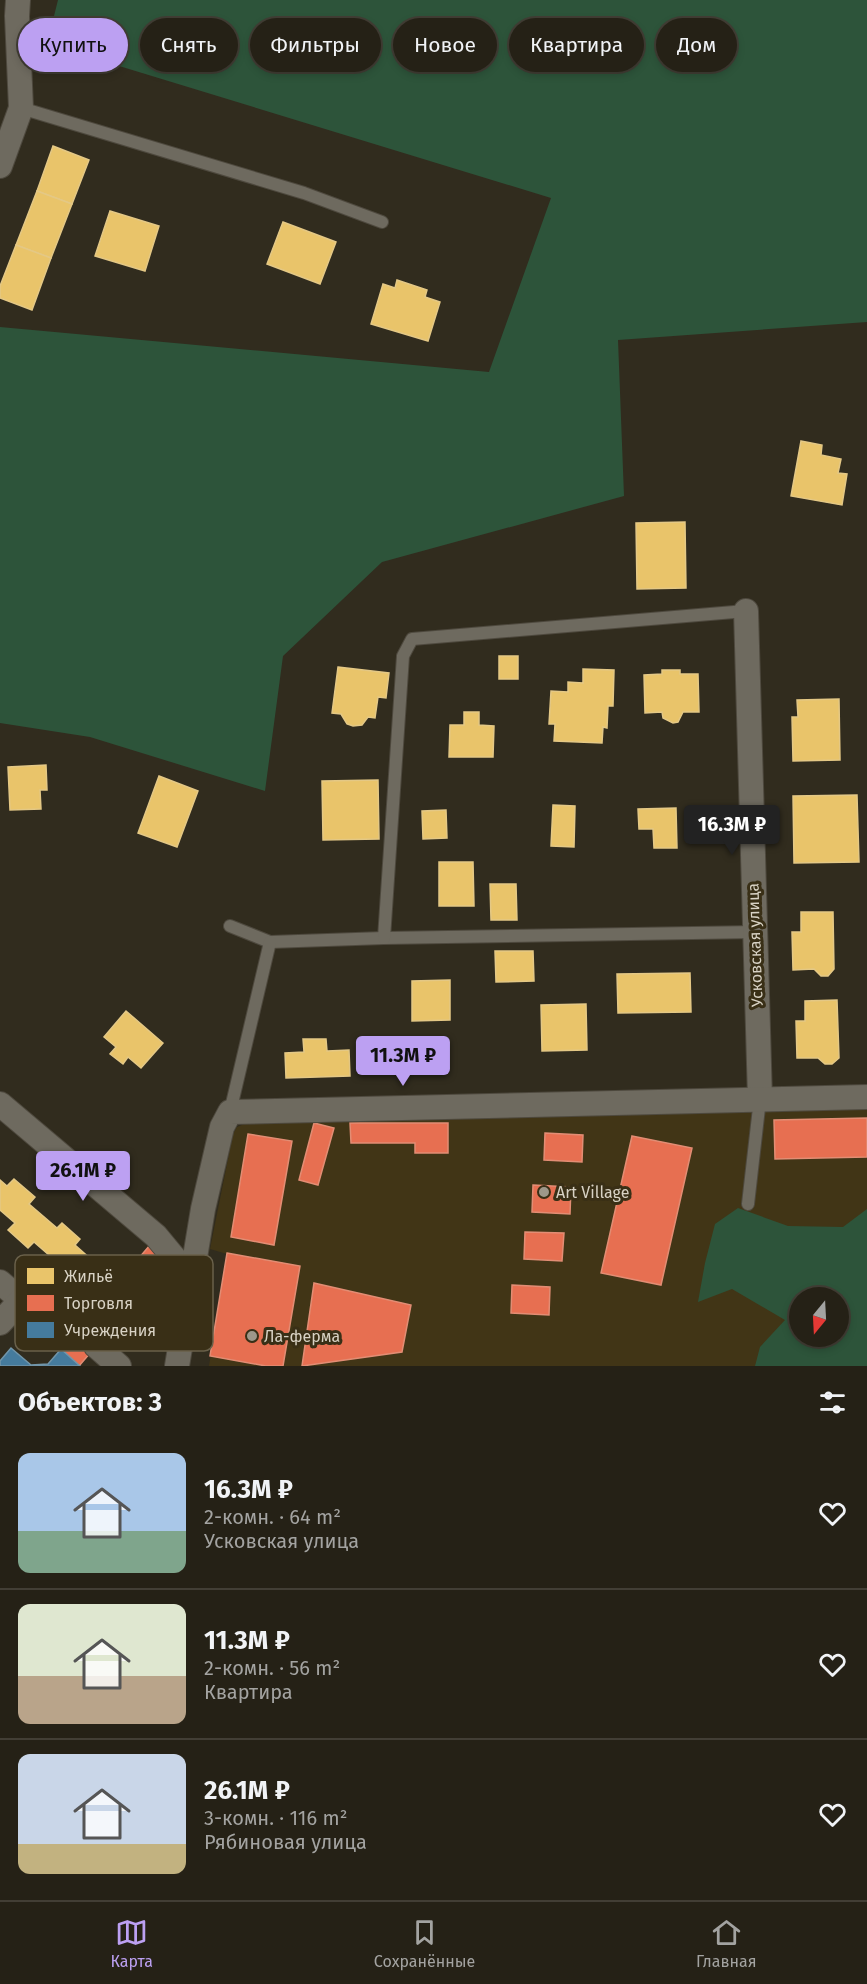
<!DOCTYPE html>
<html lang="ru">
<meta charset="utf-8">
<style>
:root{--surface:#252116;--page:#312e23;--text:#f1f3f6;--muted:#a3a3a1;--line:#423e35;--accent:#bca0f2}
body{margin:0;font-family:"Fira Sans",sans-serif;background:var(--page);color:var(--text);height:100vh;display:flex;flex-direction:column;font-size:22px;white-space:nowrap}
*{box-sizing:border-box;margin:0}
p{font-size:20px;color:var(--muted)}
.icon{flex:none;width:33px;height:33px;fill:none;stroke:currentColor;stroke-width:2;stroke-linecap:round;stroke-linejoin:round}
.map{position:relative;height:1366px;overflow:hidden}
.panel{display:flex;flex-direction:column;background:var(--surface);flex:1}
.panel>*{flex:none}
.top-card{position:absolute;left:18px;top:18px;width:831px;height:54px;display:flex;gap:12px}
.needle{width:39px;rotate:198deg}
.controls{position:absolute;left:789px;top:1287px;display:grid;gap:12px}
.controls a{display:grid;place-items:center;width:60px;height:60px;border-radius:50%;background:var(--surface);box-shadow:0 3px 9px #0003,0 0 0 2px var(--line);font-size:30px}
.price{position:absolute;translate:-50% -51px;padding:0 14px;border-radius:6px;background:var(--accent);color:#111;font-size:20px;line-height:39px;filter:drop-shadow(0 2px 3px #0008)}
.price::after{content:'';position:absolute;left:50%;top:36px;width:18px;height:14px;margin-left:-9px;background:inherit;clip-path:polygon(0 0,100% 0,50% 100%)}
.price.selected{background:#222;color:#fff}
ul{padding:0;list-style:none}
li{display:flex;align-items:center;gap:18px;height:150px;padding:0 18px}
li+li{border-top:2px solid var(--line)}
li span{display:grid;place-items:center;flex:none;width:168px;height:120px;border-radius:12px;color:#555}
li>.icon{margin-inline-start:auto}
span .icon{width:72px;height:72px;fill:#fffc;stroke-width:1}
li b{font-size:26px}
h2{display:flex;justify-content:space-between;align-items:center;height:72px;padding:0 18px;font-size:26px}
.tag{padding:0 21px;border-radius:27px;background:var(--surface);box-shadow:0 3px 9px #0003,0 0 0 2px var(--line);font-size:21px;line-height:54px}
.tag.selected{background:var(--accent);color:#111}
.dock{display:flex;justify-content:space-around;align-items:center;height:84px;border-top:2px solid var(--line);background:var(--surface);font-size:16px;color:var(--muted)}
.dock a{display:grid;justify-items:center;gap:3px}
.dock .selected{color:var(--accent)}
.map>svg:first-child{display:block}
</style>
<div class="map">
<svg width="867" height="1366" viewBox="0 0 867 1366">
<rect width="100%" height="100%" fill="#312c1e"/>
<path fill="#413516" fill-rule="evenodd" d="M867,1107V1366H209L227,1254L210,1249L233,1134L237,1127L249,1122ZM800,1298H838V1336H800Z"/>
<g fill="#2d543a" fill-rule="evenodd">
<polygon points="58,0 867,0 867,322 618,340 624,496 382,562 283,656 265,791 90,737 0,723 0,327 489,372 551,198 47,44"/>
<path d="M738,1208L788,1226L843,1227L867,1209V1366H755L760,1347L785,1320L732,1289L698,1302L705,1263L715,1224ZM800,1298H838V1336H800Z"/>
</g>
<g fill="#e9c46a" stroke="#e4c885" stroke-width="1.5">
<polygon points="53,146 89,160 72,204 37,191"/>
<polygon points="37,191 72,204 51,258 16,245"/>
<polygon points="110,211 159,226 145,271 95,256"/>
<polygon points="283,222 336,242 320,284 267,264"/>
<polygon points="16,245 51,258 32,310 0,298 0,286"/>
<polygon points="397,280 427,290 425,297 440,302 428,341 371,324 383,284 395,288"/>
<polygon points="801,441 822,445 821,455 841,459 838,473 847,474 842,505 791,496"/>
<polygon points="685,522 686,588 637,589 636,523"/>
<rect x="499" y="656" width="19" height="23"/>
<polygon points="338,667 389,673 386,698 378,697 375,718 368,717 362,725 353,726 347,724 341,714 332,713"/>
<polygon points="583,669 614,670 613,706 608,706 607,728 603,727 602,743 554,741 555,724 549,724 551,691 568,692 568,682 583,683"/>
<polygon points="662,670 680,670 680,674 698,674 699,712 683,712 678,722 673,723 663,718 662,712 645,713 644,675 662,674"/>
<polygon points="839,699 840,760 793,761 792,717 798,717 797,700"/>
<polygon points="464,712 479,712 479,725 494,726 493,757 449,757 450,725 464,725"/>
<polygon points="46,765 47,790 40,790 41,809 10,810 8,767"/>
<polygon points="159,776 198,791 177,847 138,833"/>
<polygon points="378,780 379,839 323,840 322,781"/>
<polygon points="857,795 859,862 794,863 793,796"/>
<polygon points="553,805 575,806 574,847 551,846"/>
<polygon points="676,808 677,848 654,848 653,829 639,829 638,809"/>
<polygon points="446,810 447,838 423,839 422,811"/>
<polygon points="439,862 473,862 474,906 439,906"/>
<polygon points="490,884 516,884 517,920 491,920"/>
<polygon points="801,912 833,912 834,969 828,976 821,976 814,969 793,970 792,932 801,932"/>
<polygon points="495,951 533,951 534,981 496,982"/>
<polygon points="690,973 691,1012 618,1013 617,974"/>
<polygon points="450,980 450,1020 412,1021 412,981"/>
<polygon points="837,1000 839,1058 832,1064 825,1064 818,1058 797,1058 796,1021 805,1021 805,1001"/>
<polygon points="586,1004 587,1050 542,1051 541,1005"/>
<polygon points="126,1011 163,1043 141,1068 128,1057 123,1064 110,1054 116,1047 104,1037"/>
<polygon points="303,1039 326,1039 327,1051 349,1050 350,1076 286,1078 285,1053 304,1052"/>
<polygon points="14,1179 35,1197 29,1204 57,1228 62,1223 80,1239 75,1245 92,1260 68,1288 57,1278 65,1269 34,1242 28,1248 8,1230 15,1223 0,1210 0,1180 7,1186"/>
</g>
<g fill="#e76f51" stroke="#e28d74" stroke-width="1.5">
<polygon points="867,1118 867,1157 775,1159 774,1120"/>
<polygon points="314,1123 334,1128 318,1185 299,1180"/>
<polygon points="350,1123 448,1123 448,1153 415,1153 415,1143 351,1143"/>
<polygon points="545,1133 583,1135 582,1162 544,1160"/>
<polygon points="248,1134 292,1141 274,1245 231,1237"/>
<polygon points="632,1136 692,1148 661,1285 601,1273"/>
<polygon points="533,1185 571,1187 570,1214 532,1212"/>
<polygon points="525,1232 564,1233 562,1261 524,1259"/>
<polygon points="150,1245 166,1258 155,1270 171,1283 150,1307 138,1297 79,1366 61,1349"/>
<polygon points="227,1253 300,1266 283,1366 266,1366 210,1356"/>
<polygon points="314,1283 411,1305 402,1352 302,1366"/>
<polygon points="512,1285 550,1287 549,1315 511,1313"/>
</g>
<polygon fill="#457b9d" stroke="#7195a9" stroke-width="1.5" points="11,1348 31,1365 48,1364 61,1349 80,1366 0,1366 0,1361"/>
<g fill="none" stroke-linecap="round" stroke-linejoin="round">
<g stroke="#4e493e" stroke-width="14">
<g id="lane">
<polyline points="21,108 304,193 382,222"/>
<polyline points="230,926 270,942 384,938 755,932"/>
<polyline points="384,938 403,656 412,639 746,611"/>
<polyline points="230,1112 270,942"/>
<polyline points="748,1204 760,1099"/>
</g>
</g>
<g stroke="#4e493e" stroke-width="26">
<g id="street">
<polyline points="0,166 21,108 17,16 18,0"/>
<polyline points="746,611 760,1099"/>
<polyline points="0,1104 156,1236 190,1277"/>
<polyline points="0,1282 21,1300 48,1312 77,1329"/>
<polyline points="0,1323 21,1300"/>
<polyline points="96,1346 119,1366"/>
<polyline points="177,1366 203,1209 222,1127 230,1112 867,1097"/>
</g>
</g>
<use href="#lane" stroke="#6e6a5f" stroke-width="12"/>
<use href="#street" stroke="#6e6a5f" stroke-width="24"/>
</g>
<g fill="#9e988a" stroke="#392f16" stroke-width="2">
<circle cx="544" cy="1192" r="6"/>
<circle cx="252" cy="1336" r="6"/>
</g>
<g text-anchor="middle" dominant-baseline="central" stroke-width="6" stroke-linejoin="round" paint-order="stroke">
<g font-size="16" fill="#d8d2c4" stroke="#392f16">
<text transform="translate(755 945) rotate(-92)">Усковская улица</text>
</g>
<g font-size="16" fill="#d8d2c4" stroke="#392f16" text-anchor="start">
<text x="556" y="1192">Art Village</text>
<text x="264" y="1336">Ла-ферма</text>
</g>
</g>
<rect x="15" y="1255" width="198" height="96" rx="9" fill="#392f16" stroke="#69604a" stroke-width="1.5"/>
<rect x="27" y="1268" width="27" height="16" fill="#e9c46a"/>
<rect x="27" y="1295" width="27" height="16" fill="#e76f51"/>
<rect x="27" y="1322" width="27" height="16" fill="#457b9d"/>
<g font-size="16" fill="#d8d2c4">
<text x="64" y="1282">Жильё</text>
<text x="64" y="1309">Торговля</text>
<text x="64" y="1336">Учреждения</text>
</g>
</svg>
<div class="controls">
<a><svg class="needle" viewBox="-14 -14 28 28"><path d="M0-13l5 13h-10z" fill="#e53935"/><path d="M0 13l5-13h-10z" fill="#a3a3a1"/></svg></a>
</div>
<b class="price selected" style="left:732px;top:856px">16.3M ₽</b>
<b class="price" style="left:403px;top:1087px">11.3M ₽</b>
<b class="price" style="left:83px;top:1202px">26.1M ₽</b>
<div class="top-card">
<a class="tag selected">Купить</a>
<a class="tag">Снять</a>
<a class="tag">Фильтры</a>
<a class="tag">Новое</a>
<a class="tag">Квартира</a>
<a class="tag">Дом</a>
</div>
</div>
<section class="panel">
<h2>Объектов: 3<svg class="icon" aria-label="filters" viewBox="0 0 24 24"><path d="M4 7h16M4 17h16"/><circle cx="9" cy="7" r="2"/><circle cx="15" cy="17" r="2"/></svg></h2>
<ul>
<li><span style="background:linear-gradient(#a9c7e8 65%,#7fa58c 0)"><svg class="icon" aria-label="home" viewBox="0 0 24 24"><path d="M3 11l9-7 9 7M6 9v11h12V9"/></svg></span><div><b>16.3M ₽</b><p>2-комн. · 64 m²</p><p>Усковская улица</p></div><svg class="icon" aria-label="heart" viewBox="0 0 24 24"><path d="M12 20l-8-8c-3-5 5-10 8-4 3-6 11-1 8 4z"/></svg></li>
<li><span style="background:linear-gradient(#dfe7d0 60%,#b9a48a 0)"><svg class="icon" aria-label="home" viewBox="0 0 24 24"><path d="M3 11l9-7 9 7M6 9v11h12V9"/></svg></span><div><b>11.3M ₽</b><p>2-комн. · 56 m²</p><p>Квартира</p></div><svg class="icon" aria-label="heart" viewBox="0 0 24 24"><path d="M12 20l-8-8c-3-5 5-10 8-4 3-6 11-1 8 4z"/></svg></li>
<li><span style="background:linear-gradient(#c9d6e8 75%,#c2b280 0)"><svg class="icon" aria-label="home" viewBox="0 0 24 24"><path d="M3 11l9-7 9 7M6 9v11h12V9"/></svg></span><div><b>26.1M ₽</b><p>3-комн. · 116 m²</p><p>Рябиновая улица</p></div><svg class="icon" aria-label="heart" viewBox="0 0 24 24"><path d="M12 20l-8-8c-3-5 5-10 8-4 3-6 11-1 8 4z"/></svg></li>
</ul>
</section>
<nav class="dock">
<a class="selected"><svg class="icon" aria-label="map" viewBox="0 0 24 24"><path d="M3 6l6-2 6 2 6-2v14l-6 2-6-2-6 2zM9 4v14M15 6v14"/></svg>Карта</a>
<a><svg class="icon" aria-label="saved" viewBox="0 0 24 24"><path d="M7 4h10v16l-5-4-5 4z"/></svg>Сохранённые</a>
<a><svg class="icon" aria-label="home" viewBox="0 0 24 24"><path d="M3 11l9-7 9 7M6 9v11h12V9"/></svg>Главная</a>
</nav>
